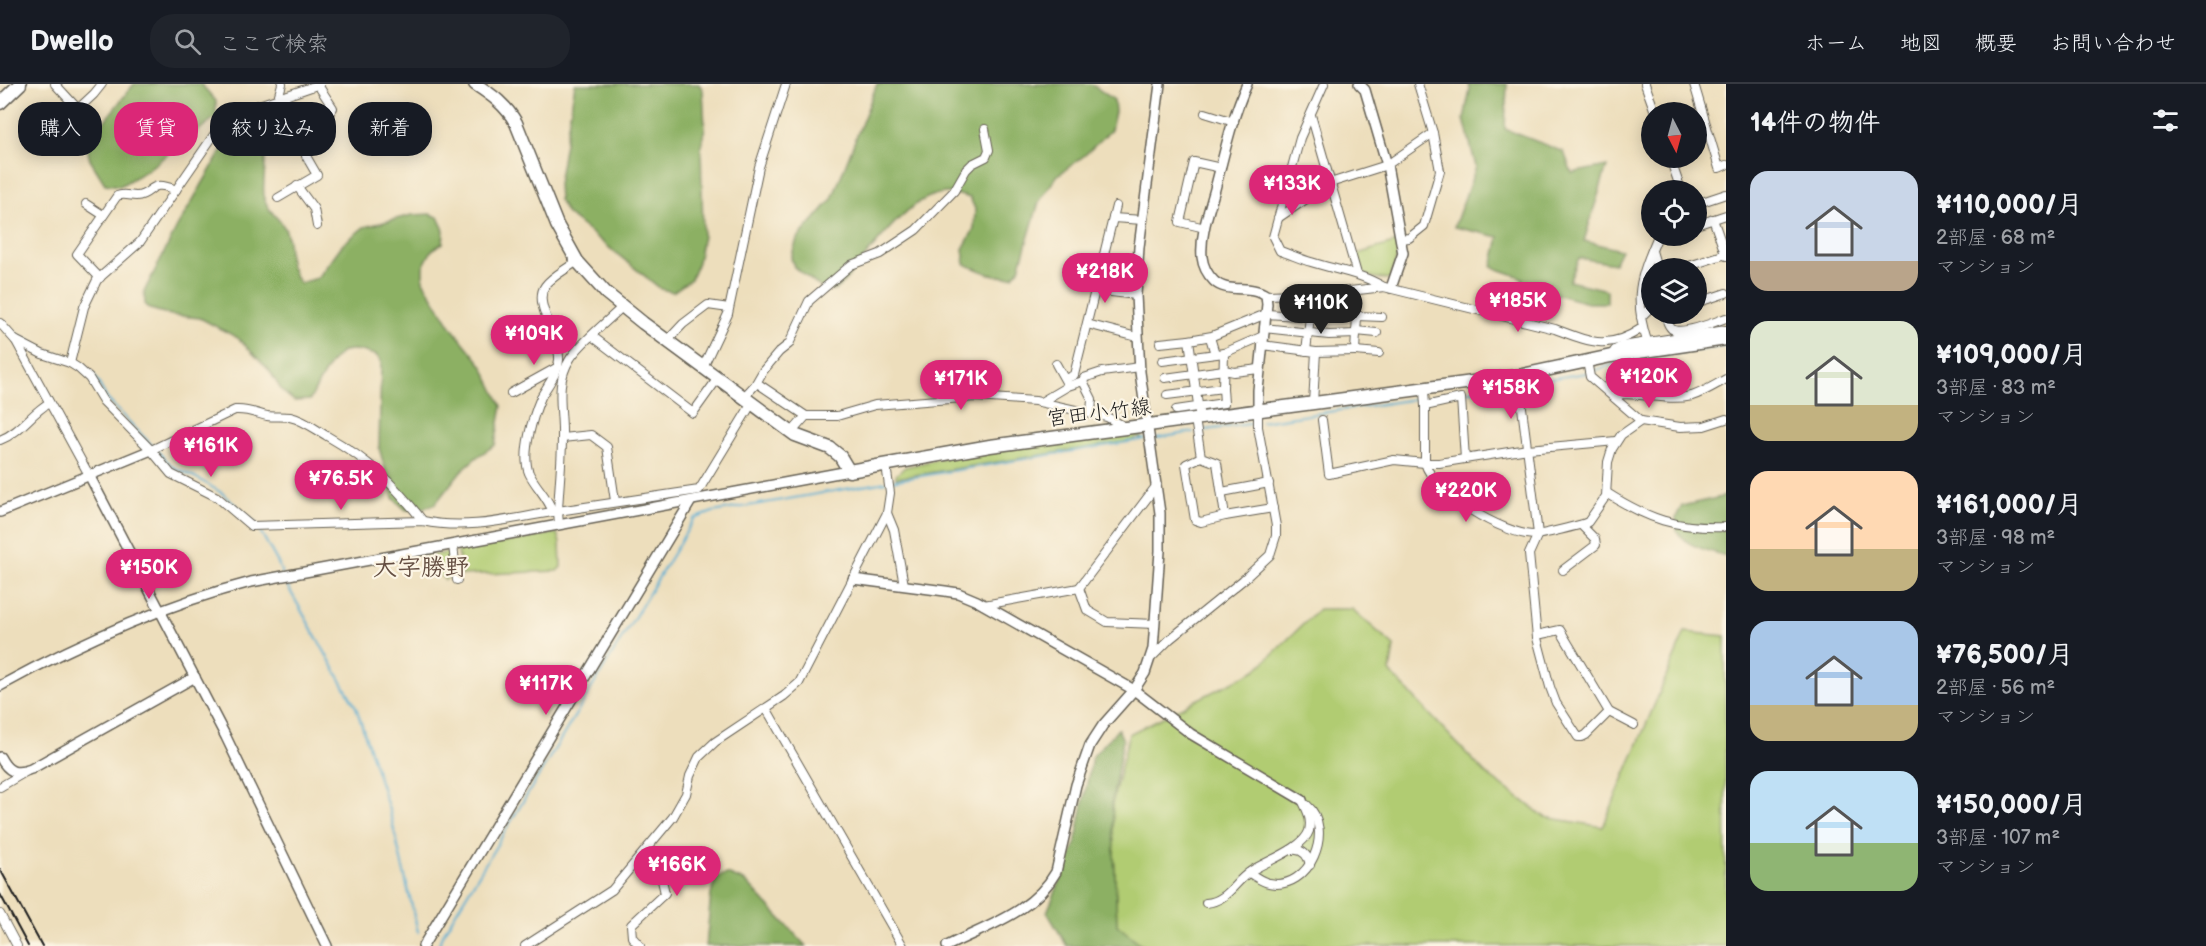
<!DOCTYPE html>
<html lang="ja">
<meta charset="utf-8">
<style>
:root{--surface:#171b24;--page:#20242c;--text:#f1f3f6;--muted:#9ea1a6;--line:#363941;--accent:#db2777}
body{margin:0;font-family:"Balsamiq Sans","Klee One",sans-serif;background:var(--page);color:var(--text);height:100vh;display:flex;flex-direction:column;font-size:22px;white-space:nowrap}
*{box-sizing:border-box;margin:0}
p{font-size:20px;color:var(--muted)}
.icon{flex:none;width:33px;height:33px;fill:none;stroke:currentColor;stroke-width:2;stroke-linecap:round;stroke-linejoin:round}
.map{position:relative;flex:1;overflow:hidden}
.details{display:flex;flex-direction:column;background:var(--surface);width:480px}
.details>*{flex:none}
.hud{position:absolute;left:18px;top:18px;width:570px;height:54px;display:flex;gap:12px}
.needle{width:39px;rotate:174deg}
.tools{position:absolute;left:1641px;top:18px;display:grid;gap:12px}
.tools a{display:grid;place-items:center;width:66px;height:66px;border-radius:50%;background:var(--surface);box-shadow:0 3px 15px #0003;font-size:30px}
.price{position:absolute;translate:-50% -51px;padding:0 14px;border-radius:21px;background:var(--accent);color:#fff;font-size:20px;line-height:39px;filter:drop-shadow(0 2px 3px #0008)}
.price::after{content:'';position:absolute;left:50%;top:36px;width:18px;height:14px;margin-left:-9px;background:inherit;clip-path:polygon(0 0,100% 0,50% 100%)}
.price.selected{background:#222;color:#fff}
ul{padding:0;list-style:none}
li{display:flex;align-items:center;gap:18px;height:150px;padding:0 24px}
li span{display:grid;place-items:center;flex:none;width:168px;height:120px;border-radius:18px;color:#555}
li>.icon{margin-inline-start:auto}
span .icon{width:72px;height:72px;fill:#fffc;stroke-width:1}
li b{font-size:26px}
h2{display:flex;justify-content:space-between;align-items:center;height:72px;padding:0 24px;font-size:26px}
.tag{padding:0 21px;border-radius:24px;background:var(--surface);box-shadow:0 3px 15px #0003;font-size:21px;line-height:54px}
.tag.selected{background:var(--accent);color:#fff}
header{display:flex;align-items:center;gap:36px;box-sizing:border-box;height:84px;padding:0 30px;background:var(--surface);border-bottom:2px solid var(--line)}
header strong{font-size:28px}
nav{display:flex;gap:33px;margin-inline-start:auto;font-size:21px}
.search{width:420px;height:54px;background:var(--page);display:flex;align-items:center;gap:15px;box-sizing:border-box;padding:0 21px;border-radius:24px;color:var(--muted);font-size:22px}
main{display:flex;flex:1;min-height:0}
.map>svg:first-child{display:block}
</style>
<header>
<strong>Dwello</strong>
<div class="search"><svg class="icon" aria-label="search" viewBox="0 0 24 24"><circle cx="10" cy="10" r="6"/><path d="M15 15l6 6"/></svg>ここで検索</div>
<nav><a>ホーム</a><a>地図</a><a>概要</a><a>お問い合わせ</a></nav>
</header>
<main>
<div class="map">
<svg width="1726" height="862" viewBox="0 0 1726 862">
<rect width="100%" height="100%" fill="#fcf5e5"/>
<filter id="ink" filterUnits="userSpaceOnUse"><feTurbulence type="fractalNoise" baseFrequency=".0167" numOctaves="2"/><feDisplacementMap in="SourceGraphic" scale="12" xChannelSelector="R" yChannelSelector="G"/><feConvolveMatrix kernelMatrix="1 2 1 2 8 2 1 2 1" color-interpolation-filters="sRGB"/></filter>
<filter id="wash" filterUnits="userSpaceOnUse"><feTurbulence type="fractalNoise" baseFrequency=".008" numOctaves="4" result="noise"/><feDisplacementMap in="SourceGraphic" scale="24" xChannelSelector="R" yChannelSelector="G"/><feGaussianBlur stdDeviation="1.35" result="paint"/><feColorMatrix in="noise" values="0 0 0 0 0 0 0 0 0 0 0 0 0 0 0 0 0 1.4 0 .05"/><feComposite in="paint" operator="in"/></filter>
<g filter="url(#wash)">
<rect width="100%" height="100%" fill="#eddebc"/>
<g fill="#b1cc72" stroke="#667447" stroke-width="1.5">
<path d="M1397,158L1399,168L1390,194C1383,196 1364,193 1359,187C1356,184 1355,176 1354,171Z"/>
<polygon points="1137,348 1141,351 1142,355 1137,353 1132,357 896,394 896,391 905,383 956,371"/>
<polygon points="557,449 560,459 561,483 557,487 461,491 458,467"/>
<polygon points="450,468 453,490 445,496 420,474"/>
<polygon points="1319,525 1352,525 1394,562 1390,588 1485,689 1545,733 1603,743 1685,548 1725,552 1726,862 1143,862 1117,841 1112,720 1129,650 1256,586"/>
</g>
<g fill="#8cb064" stroke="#546640" stroke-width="1.5">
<polygon points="134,0 201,0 216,17 216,33 146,87 120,102 105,100 90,76 88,68 91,54"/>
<polygon points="575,0 699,0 703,6 705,44 701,62 703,152 698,178 691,195 673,208 661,205 567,130 559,116 558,100"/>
<path d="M877,0H1091L1114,16L1115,28L1111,46L1085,71L1057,92L1039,118L1019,185L1013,192C997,195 980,187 965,180L963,165L974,145L975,125L970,114C963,112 954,109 947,109C905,109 864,180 836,206H824L794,183L791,174L797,155L832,115Z"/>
<polygon points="1469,0 1507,0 1505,45 1564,68 1572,89 1607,82 1584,157 1621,166 1614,180 1579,174 1569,197 1607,206 1607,219 1588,219 1544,207 1540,229 1517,220 1523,194 1492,183 1499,153 1454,143 1476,83 1464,35 1470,5"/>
<path d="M234,54L256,55C274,68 259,97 265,116C268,129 282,135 286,147C292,169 284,178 300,199L318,194L342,161L364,143L412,131L430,130L438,133L444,146L443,159L432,166L423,183V197L452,244L482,281L502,322L495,361L477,373L461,387L435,420L421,425L406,426L393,414L379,364L381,277L376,271C367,269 352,263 343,268C330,274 316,304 310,316L294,317L282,307L269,286L238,254L200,234L171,231L150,225L145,220L144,208L177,143L225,61Z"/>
<path d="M1726,412V472C1708,466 1672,461 1676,435C1676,431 1680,426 1682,422Z"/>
<polygon points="1118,645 1123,656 1112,717 1117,841 1143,862 1067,862 1047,828 1075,762 1092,673"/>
<polygon points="727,790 746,798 806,862 706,862 711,810 716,793"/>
</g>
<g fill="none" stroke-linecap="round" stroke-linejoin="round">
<g stroke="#57add3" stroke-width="2">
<polyline points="9,245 39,264 68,274"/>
<polyline points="74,275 94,291 107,315 173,383 195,393 222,409 256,440"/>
<polyline points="1523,299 1586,289 1624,277 1726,262"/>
<polyline points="1428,313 1517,300"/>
<polyline points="1261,338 1422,314"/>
<polyline points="1199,347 1256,339"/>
<polyline points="1152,355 1193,348"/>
<polyline points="891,397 1146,355"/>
<polyline points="259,445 278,479 282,490"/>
<polyline points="284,496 356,623 390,729 418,848"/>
<polyline points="326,845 334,862"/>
<polyline points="439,862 441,853 694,435 713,428 886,398"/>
</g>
</g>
</g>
<g filter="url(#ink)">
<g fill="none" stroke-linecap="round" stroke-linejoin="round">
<g stroke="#656054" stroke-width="10">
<g id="minor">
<polyline points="55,0 78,25"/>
<path d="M1324,0L1300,54L1273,153L1280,167C1290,170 1300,175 1311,178C1336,186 1361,189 1384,203"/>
<polyline points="1645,0 1655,28"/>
<polyline points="1694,0 1719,84 1726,81"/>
<polyline points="278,14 282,0"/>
<polyline points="1205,29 1234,38"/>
<polyline points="1311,31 1357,190"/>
<polyline points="86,39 78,25 94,10 102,0"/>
<polyline points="1670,74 1681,106"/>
<polyline points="297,102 314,125 317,142"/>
<polyline points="278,114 317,91 306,72 305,63 333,24 318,1"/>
<polyline points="86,120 103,131"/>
<polyline points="1696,120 1726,110"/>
<polyline points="1113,134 1143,136"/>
<polyline points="1278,134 1330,99 1387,81 1433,49"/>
<polyline points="1713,135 1726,172"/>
<polyline points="1696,141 1726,131"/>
<polyline points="1205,144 1180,138 1194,78 1221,84"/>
<polyline points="1401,155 1409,154 1424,142 1440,87 1433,49 1418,0"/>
<polyline points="1652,167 1657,184"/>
<polyline points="1683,184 1726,170"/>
<path d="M100,194L77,170L117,112C124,109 129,112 136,112C154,111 148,94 176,106"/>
<polyline points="1095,206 1136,211"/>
<path d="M1266,211L1333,209L1384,203L1555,245C1590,258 1608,267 1642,244"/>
<polyline points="1696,219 1726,209"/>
<path d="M623,222C608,237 580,259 570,275C554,301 563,325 562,353C562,378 559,403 558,427L699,406L752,319"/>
<path d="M1664,230C1667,235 1668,244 1674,246C1685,250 1715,238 1726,234"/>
<polyline points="1357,232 1382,233"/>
<polyline points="1641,233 1652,222"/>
<path d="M0,239L15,256L42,270L70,279L78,284L89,294L103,317L151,366L171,390L217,413L251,442L423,437C468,447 513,434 558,427L559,441"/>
<polyline points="1087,240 1137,253"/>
<polyline points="1264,244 1329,251 1356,250"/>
<polyline points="1356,247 1377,249"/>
<polyline points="592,252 693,329 718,294"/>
<polyline points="1210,253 1215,270"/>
<polyline points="16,257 89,391"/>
<polyline points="667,257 683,240 708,221 729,224"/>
<path d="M1647,257C1633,214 1640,194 1657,154L1666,152"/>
<polyline points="1160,259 1189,256"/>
<polyline points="1262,261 1316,268 1313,319"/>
<polyline points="1306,267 1310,233"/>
<polyline points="1355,267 1379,269"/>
<polyline points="1611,272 1615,266 1622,262 1726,246"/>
<polyline points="1162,277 1224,269 1263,252"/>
<polyline points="1587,277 1590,293 1641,337 1680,343 1704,342 1726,335"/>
<polyline points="70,279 84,223 97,196 140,158 220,42 244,26 320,0"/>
<polyline points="1056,280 1066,298"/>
<polyline points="703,283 728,230 759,83 786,0"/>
<polyline points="1518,292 1538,450 1529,470 1537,554 1550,603 1556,619 1578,653 1582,653 1586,651 1609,628 1634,641"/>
<polyline points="1165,294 1224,286 1234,288 1259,285"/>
<polyline points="1065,295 1074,291 1116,122"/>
<polyline points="1083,297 1084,294 1102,288 1140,283"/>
<polyline points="757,299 806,332"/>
<polyline points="1223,304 1224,269"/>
<path d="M1424,306L1425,322V379C1434,410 1503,450 1534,451C1540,451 1582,441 1588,438L1606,412L1608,378L1612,365L1621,351L1641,337"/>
<polyline points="511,309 558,283"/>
<polyline points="1167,311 1223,304 1224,319 1176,326"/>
<polyline points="744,313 755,301 763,287 779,268 789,260 809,217 851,181 880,170 916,146 954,107 966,86 972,80 986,73 989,66 985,45"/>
<path d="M1616,314L1622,310C1645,310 1670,317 1692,312C1704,308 1715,301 1726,295"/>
<polyline points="1041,318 1068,302 1083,297 1092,315 1091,330"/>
<polyline points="1425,322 1461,314 1465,375"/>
<polyline points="1195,335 1201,373 1217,379 1225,432 1273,424"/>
<polyline points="1200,335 1189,256 1212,252 1266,230 1332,234 1357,232 1355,267 1316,268"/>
<polyline points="1322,336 1329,390 1394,376 1425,379 1439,379 1528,365 1616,357"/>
<polyline points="792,348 806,332 837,332 875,321 975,313 1035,317 1107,333 1127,344"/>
<polyline points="562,354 591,351 607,363 615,417"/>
<path d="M0,356C21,348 31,329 49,319"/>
<path d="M151,366L235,326C247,325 255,329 267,332C274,333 282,332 290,333C304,336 315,345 327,352C369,376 393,399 423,437"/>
<polyline points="1201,373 1186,380 1195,436 1201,438 1225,432"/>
<polyline points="1222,408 1269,399"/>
<path d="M1607,409C1648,435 1676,445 1726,443"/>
<path d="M553,428C547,412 535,402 529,389C521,370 533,332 541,313C547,302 558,289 559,276C561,254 532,220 545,202C552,192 567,185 577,177"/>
<polyline points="887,429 894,446 904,501"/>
<polyline points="453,461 457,496"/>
<polyline points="1563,486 1596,461 1595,455 1581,441"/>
<polyline points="1079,504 1157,401"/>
<polyline points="984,521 1079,504 1087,526 1107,538 1155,540"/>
<polyline points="1537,551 1560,546 1609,628"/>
<polyline points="1152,573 1170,555 1243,496 1270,471 1276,452 1276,442 1258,343 1258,327"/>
<polyline points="766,624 903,862"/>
<polyline points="0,703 27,687"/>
<path d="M1291,766C1302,764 1308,771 1310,781"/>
<path d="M1249,789C1255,792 1262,798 1269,799C1310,808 1335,745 1307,721"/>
<path d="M1206,819C1228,817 1234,798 1251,787C1266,777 1303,765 1309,747C1312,735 1307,726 1302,716"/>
<polyline points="0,830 17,862"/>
<polyline points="525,862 612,806 673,733 686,710 690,692 699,673 715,658 784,612 799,599 887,429 890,409 886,381"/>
<polyline points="640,862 632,853 631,841 665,809 661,792 647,765"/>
</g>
</g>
<g stroke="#656054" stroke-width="12">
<g id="tertiary">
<path d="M1247,0C1232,33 1224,71 1215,105C1209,127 1200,151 1202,173C1203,182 1207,190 1214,197C1227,210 1251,200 1266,211L1267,220L1258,306V327"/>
<polyline points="1359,0 1365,6 1387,81 1402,164 1403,169 1391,204"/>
<polyline points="89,391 226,653 327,862"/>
<polyline points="0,428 151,366"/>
<polyline points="853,495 945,507 958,509 977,517 1134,606 1191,650 1302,716"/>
<path d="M0,602C80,558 162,521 251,498L849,387"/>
<path d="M0,673C8,688 15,691 31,685L195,593"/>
<polyline points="423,862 691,417"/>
<path d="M947,862C986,842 1033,829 1056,788L1076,701L1090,661L1103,641L1134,606L1145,589L1153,565L1160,467V429L1140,288L1136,211L1139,163L1160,0"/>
</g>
</g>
<g stroke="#656054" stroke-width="15">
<g id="primary">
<path d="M475,0C492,11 506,21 516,39L557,141L577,177L606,209L643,239L795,351L830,364L840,372L849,387L990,362L1518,292L1611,272L1726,255"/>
<polyline points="0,19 20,0"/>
</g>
</g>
<use href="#minor" stroke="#fff" stroke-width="8"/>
<use href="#tertiary" stroke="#fff" stroke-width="9"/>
<use href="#primary" stroke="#fff" stroke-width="12"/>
<g stroke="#1c1c1c" stroke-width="2">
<polyline points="0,785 42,862"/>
<polyline points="0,810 28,862"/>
</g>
</g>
</g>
<g text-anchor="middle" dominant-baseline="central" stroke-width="4.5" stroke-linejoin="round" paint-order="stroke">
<g font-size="21" fill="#1c1c1c" stroke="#fcf5e5">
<text transform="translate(1099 329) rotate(-7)">宮田小竹線</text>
</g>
<g font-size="24" font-weight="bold" fill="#644e42" stroke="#fcf5e5">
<text x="421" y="483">大字勝野</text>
</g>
</g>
</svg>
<div class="tools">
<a><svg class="needle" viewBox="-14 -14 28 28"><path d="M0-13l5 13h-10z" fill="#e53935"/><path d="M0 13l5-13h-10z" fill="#9ea1a6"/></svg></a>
<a><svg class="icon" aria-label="locate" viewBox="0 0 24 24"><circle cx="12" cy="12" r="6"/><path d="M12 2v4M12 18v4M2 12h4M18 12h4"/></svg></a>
<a><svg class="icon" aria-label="layers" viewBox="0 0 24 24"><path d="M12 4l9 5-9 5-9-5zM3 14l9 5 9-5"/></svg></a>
</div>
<b class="price" style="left:1292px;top:132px">¥133K</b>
<b class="price" style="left:1105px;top:220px">¥218K</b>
<b class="price" style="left:1518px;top:249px">¥185K</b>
<b class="price selected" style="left:1321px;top:251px">¥110K</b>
<b class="price" style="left:534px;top:282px">¥109K</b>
<b class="price" style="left:1649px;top:325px">¥120K</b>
<b class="price" style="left:961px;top:327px">¥171K</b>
<b class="price" style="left:1511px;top:336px">¥158K</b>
<b class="price" style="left:211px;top:394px">¥161K</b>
<b class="price" style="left:341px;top:427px">¥76.5K</b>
<b class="price" style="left:1466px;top:439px">¥220K</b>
<b class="price" style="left:149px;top:516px">¥150K</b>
<b class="price" style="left:546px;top:632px">¥117K</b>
<b class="price" style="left:677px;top:813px">¥166K</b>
<div class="hud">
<a class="tag">購入</a>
<a class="tag selected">賃貸</a>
<a class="tag">絞り込み</a>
<a class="tag">新着</a>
</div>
</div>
<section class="details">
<h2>14件の物件<svg class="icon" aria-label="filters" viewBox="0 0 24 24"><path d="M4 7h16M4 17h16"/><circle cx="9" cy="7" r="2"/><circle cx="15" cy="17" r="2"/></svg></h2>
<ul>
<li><span style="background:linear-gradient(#c9d6e8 75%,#b9a48a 0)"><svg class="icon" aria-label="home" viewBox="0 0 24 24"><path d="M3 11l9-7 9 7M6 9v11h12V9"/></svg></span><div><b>¥110,000/月</b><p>2部屋 · 68 m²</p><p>マンション</p></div></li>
<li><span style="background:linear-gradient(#dfe7d0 70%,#c2b280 0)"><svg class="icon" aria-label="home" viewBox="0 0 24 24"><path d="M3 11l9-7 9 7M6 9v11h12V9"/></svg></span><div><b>¥109,000/月</b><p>3部屋 · 83 m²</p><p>マンション</p></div></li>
<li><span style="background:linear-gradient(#ffd9b3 65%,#c2b280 0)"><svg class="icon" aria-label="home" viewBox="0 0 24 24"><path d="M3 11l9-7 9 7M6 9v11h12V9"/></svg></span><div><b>¥161,000/月</b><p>3部屋 · 98 m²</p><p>マンション</p></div></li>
<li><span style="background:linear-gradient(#a9c7e8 70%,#c2b280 0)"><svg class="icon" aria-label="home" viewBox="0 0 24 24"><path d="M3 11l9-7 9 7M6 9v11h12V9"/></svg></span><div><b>¥76,500/月</b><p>2部屋 · 56 m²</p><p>マンション</p></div></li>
<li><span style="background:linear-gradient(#bfe0f5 60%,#8fb573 0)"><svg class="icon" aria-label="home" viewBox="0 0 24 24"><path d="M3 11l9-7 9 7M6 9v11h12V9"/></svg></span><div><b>¥150,000/月</b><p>3部屋 · 107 m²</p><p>マンション</p></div></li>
</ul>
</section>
</main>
